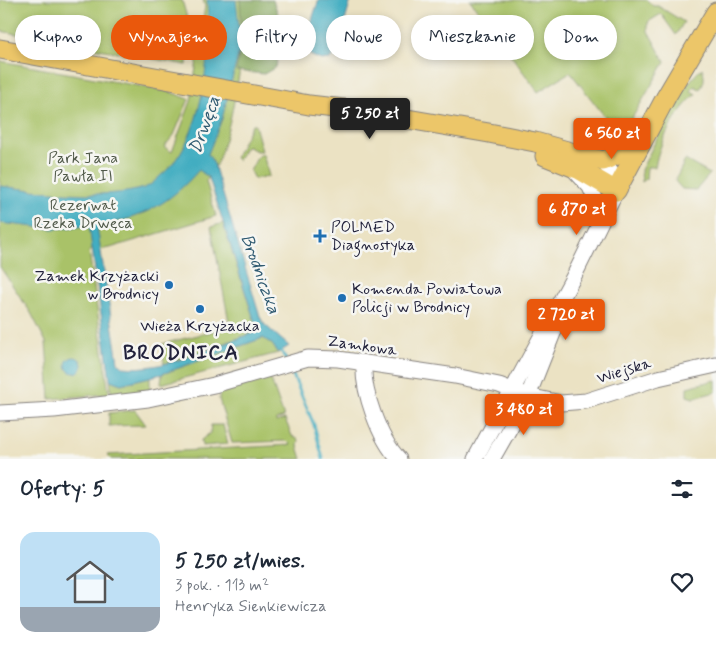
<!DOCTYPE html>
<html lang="pl">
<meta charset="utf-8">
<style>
:root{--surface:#fff;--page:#f2f2f3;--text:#1f2937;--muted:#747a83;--accent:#ea580c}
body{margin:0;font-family:Mynerve,sans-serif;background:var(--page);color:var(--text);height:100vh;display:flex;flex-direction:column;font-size:19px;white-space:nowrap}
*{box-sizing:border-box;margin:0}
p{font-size:16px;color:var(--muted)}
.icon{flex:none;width:28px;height:28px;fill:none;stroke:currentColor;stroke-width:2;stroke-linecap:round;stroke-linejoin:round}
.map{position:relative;height:459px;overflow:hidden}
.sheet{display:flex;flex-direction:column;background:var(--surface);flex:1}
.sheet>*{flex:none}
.hud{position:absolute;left:15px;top:15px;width:686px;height:45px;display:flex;gap:10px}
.price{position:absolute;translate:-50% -42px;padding:0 11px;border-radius:5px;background:var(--accent);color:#fff;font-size:16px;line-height:32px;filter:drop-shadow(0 1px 2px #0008)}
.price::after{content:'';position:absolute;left:50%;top:30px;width:15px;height:11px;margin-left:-8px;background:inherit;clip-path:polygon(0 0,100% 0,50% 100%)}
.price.current{background:#222;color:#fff}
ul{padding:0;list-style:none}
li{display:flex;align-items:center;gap:15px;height:125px;padding:0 20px}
li span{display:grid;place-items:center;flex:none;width:140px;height:100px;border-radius:15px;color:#555}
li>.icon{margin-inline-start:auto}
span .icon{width:60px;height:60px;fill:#fffc;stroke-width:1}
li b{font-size:21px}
h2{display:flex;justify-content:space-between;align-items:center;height:60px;padding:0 20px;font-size:21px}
.pill{padding:0 18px;border-radius:22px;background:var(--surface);box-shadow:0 2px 8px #0003;font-size:18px;line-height:45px}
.pill.current{background:var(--accent);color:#fff}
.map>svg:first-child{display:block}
</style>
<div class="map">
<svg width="716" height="459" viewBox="0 0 716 459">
<rect width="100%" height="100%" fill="#f6f6f2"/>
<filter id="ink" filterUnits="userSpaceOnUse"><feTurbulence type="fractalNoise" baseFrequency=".02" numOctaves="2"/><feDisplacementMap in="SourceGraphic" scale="10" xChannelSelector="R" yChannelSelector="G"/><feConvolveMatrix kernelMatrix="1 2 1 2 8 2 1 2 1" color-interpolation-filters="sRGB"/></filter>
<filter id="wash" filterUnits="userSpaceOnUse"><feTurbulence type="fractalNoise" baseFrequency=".0096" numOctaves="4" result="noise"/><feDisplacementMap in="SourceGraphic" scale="20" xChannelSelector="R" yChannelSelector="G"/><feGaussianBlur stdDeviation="1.12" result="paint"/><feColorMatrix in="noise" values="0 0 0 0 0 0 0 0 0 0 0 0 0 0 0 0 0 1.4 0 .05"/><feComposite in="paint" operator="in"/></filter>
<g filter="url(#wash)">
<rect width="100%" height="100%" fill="#ebe2c3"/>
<g fill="#a9c267" stroke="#667251">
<polygon points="0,0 182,0 189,25 187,65 0,31"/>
<path d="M203,0H243C243,14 245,29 244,43C240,71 226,163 206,181L216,216L110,248L89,251L109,394L50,399L46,342L31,313L0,267V61L167,91L189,99L174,135L164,147L172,152L191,101L205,6Z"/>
<polygon points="470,0 647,0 653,6 658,6 684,22 676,35 661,14 648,22 648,31 665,62 621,137 570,72 538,92"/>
<path d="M702,68C705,75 705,83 700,89L694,86L691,91L696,94C675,113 660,140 655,167H647L646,179L642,182L641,170C658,138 676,92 702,68Z"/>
<polygon points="252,124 255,125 262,151 257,151 246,146 238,160 235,158"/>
<polygon points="263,154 269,176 254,179 250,171 258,156"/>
<polygon points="685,160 710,174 696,190 682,189 675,181"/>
<polygon points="223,223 257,329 256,332 164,364 162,344 230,327 211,227"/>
<polygon points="263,338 272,344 278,353 161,384 162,374"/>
<polygon points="150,377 150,390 116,395 111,392 110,380 121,384"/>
<polygon points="270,377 284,417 276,420 276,422 285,419 292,436 299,440 298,446 302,459 111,459 107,455 291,445 287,441 232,443 219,399 220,392"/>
<polygon points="716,380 716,392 693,398 687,396 687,387"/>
<polygon points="135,410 146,425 109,426 109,413"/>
<polygon points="211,425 223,425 228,444 202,446 201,440 210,433"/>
</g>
<polygon fill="#86a85c" stroke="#54654c" points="240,0 273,0 283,28 276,67 264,74 236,71 242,39"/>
<g fill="#42adc1" stroke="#32687e" fill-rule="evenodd">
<path d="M207,0H236L241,43L222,119L208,154L214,164L260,317L265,325L289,346L278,353L272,344L263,338L162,374L121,384L110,380L89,226L53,229L0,223V186C39,191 107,200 144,188C150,186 155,181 159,177C205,142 211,53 207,0ZM199,170L209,178L257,329L256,332C216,346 165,372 123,367L118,362L97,226C143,218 168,205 199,170Z"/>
<path d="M319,0H351L337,49L330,59L321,60L310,55C306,37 312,17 319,0Z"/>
<circle cx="74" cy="365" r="8"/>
</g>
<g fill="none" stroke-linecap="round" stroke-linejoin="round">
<g stroke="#42adc1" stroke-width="3">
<polyline points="280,348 286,360"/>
<polyline points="290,368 314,425 323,459"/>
</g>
</g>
</g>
<g filter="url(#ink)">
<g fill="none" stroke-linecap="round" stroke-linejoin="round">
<g stroke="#86827f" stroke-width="17">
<g id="minor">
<polyline points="576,172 590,187 603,217"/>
<path d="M364,363C362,390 379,439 399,459"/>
<polyline points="0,413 54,410 148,399 214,385 308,358 338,359 455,376 499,385 528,396 561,403 586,401 658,378 716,365"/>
<polyline points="475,459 575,274 616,191 613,175 603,161"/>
<polyline points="492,459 528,396 559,318"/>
</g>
</g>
<g stroke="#86827f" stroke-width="21">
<g id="major">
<polyline points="0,49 309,105 361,111 489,133 535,142 603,161 640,145"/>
<polyline points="545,156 580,170 616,191 666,97 716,12"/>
</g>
</g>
<use href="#minor" stroke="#fff" stroke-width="15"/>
<use href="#major" stroke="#ecc669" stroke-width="19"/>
</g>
</g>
<g fill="#1f6fb2" stroke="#f6f6f2" stroke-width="2">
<path d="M317.5 228.5h5v5h5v5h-5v5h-5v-5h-5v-5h5z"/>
<circle cx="169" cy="285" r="5"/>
<circle cx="342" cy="298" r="5"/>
<circle cx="200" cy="309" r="5"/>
</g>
<g text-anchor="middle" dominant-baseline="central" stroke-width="5" stroke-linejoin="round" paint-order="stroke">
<g font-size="16" fill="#515a4a" stroke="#f6f6f2">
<text x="83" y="158">Park Jana<tspan x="83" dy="18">Pawła II</tspan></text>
<text x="83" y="205">Rezerwat<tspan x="83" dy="18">Rzeka Drwęca</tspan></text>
</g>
<g font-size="16" fill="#22223b" stroke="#f6f6f2" text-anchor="start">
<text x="331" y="227">POLMED<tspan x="331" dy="18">Diagnostyka</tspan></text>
<text x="159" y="276" text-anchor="end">Zamek Krzyżacki<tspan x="159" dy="18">w Brodnicy</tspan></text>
<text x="352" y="289">Komenda Powiatowa<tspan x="352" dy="18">Policji w Brodnicy</tspan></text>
<text x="200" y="326" text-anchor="middle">Wieża Krzyżacka</text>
</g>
<g font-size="16" fill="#22223b" stroke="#f6f6f2">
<text transform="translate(362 346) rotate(8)">Zamkowa</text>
<text transform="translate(624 371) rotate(-17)">Wiejska</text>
</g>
<g font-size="18" font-style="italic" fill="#2f5a71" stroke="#f6f6f2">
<text transform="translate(205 125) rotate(-70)">Drwęca</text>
<text transform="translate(260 274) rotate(70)">Brodniczka</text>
</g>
<g font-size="21" font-weight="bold" letter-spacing="1" fill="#22223b" stroke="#f6f6f2">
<text x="181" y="353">BRODNICA</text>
</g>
</g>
</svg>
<b class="price current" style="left:370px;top:140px">5 250 zł</b>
<b class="price" style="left:612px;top:160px">6 560 zł</b>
<b class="price" style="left:577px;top:236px">6 870 zł</b>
<b class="price" style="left:566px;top:341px">2 720 zł</b>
<b class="price" style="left:524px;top:436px">3 480 zł</b>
<div class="hud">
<a class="pill">Kupno</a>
<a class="pill current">Wynajem</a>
<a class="pill">Filtry</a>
<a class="pill">Nowe</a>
<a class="pill">Mieszkanie</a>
<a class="pill">Dom</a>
</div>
</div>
<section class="sheet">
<h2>Oferty: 5<svg class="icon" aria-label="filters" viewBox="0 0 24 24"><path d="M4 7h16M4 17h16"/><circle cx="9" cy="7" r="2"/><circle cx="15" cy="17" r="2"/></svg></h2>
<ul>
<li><span style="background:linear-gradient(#bfe0f5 75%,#9aa5b1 0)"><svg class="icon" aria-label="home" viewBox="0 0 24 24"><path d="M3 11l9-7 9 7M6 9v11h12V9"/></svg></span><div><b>5 250 zł/mies.</b><p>3 pok. · 113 m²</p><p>Henryka Sienkiewicza</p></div><svg class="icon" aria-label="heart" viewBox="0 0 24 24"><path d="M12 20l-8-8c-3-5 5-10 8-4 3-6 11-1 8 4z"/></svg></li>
</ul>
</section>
